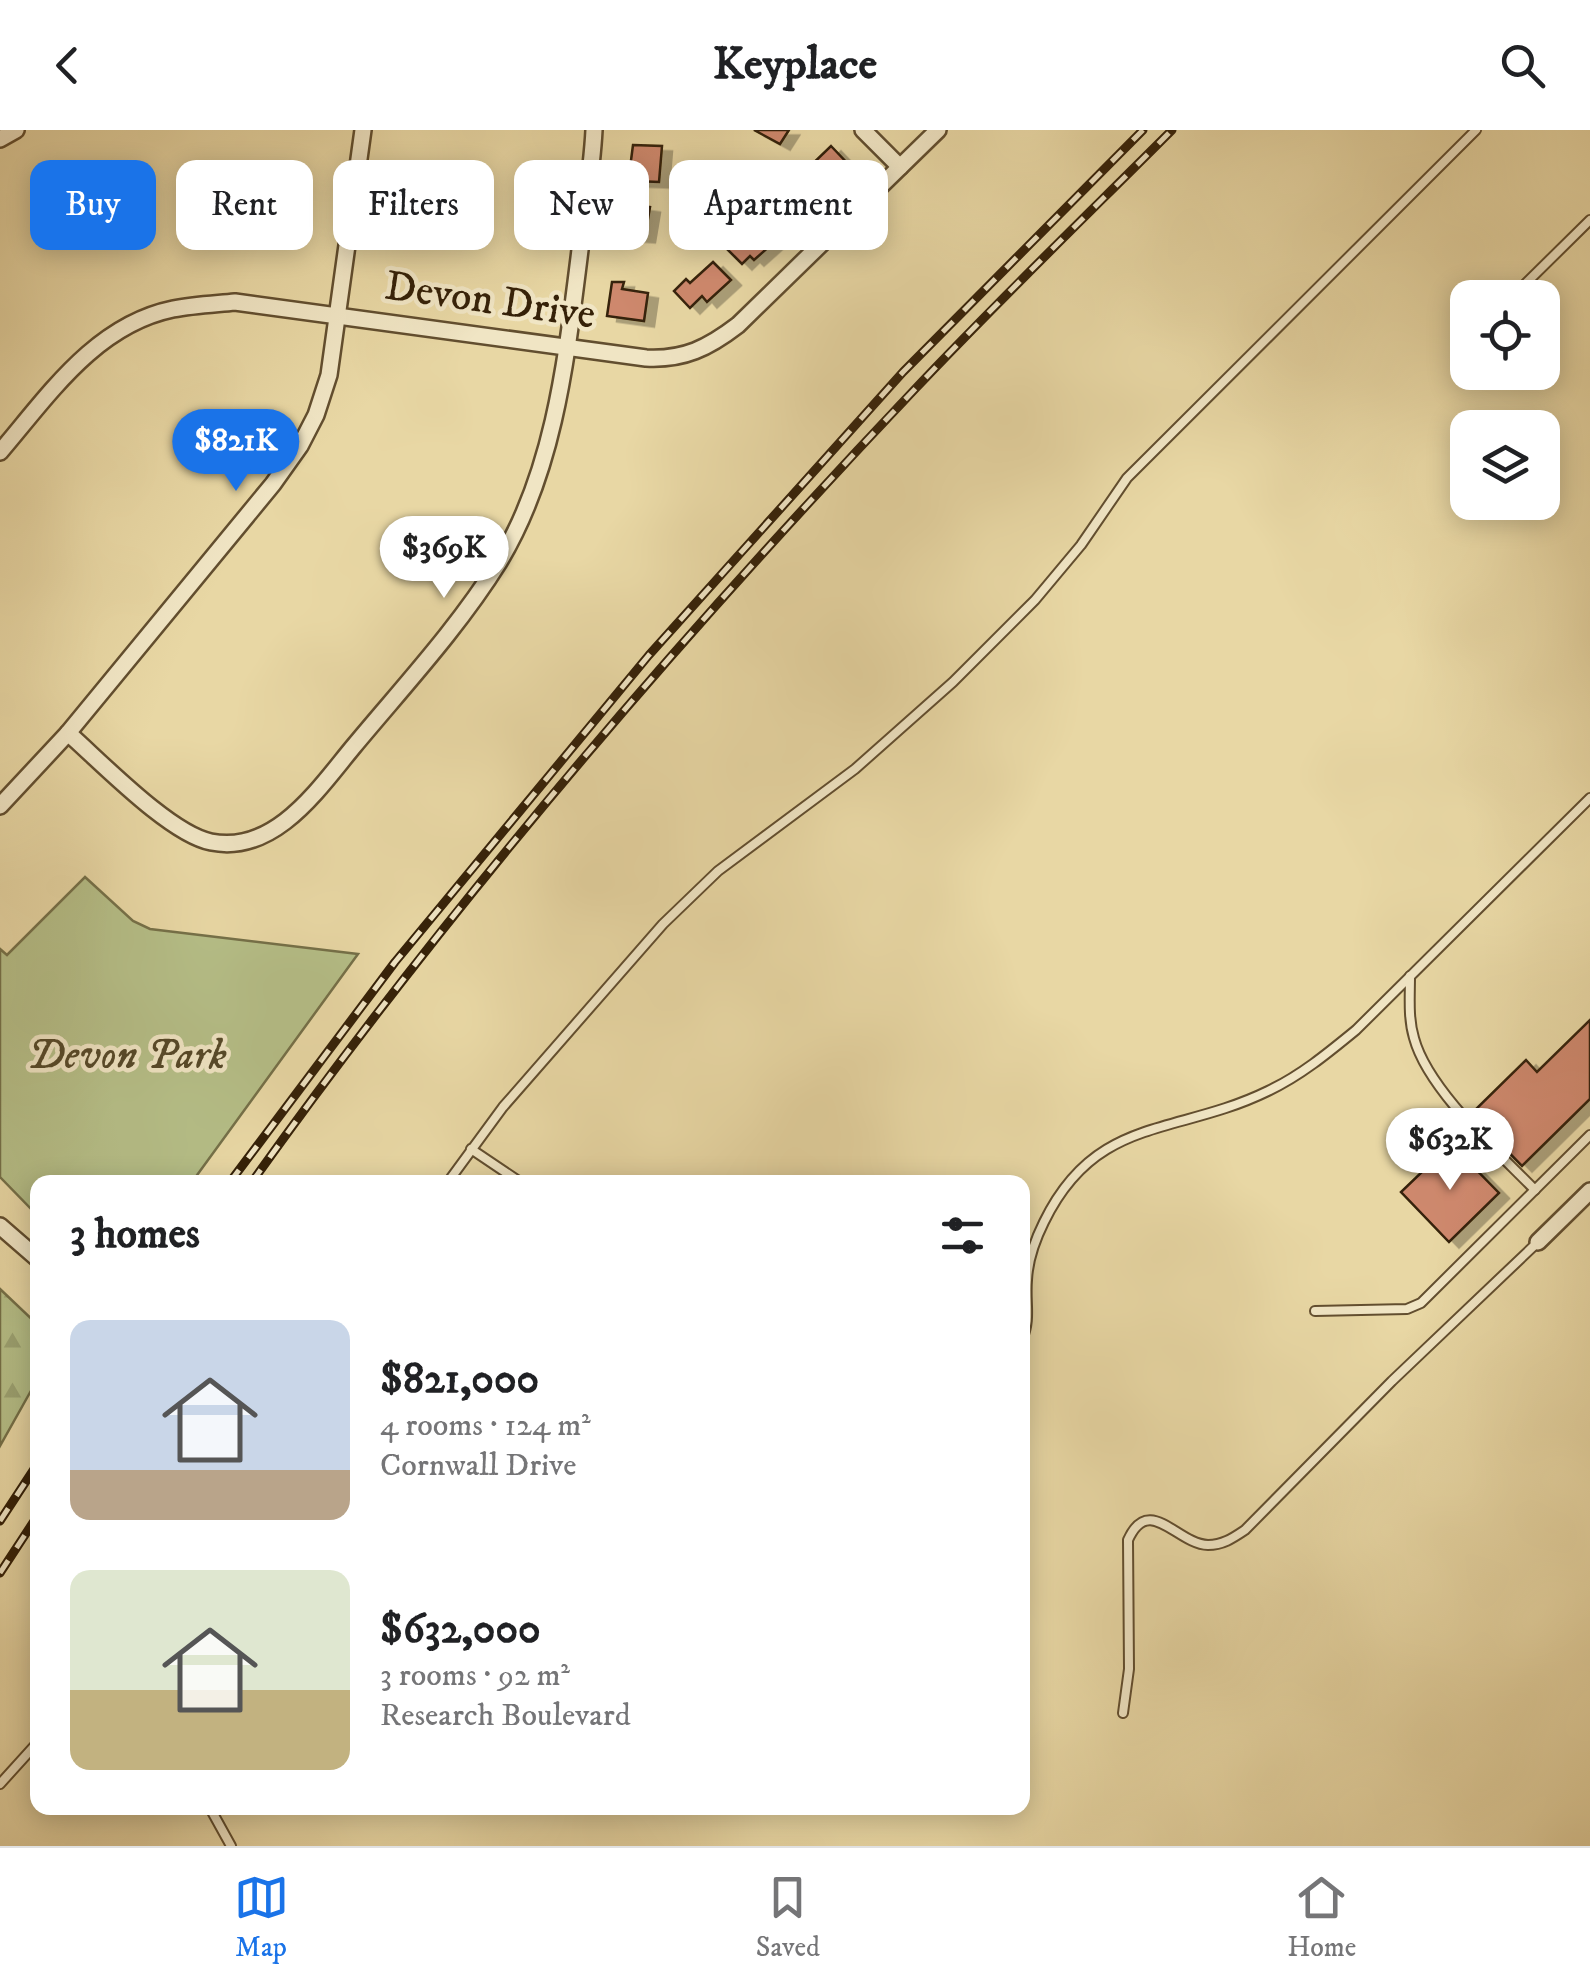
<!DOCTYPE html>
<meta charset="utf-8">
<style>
:root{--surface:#fff;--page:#f6f6f6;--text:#202124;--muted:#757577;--line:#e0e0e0;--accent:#1a73e8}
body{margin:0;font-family:"IM FELL DW Pica",serif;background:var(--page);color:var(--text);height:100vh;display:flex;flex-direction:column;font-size:38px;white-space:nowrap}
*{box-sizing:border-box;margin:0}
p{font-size:32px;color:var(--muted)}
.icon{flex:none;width:55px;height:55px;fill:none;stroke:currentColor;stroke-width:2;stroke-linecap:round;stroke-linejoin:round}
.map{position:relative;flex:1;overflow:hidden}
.side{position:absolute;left:30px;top:1045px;width:1000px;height:640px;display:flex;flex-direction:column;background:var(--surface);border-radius:20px;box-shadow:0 5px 25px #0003}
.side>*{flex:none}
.hud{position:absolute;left:30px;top:30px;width:1000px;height:90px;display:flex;gap:20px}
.fabs{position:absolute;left:1450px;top:150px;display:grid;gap:20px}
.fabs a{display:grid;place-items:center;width:110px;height:110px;border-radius:20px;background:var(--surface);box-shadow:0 5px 25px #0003;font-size:50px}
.price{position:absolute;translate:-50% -85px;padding:0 22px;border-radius:35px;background:#fff;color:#222;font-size:32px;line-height:65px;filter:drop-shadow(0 2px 5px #0008)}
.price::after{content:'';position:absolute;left:50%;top:60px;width:30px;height:22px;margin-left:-15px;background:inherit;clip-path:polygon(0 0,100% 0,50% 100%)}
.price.active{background:var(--accent);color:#fff}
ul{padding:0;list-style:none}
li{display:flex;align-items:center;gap:30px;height:250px;padding:0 40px}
li span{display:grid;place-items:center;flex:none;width:280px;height:200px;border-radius:20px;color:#555}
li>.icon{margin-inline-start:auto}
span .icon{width:120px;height:120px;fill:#fffc;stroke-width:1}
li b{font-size:42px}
h2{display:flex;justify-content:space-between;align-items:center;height:120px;padding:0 40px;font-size:42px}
.chip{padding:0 35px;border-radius:20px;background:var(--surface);box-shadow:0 5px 25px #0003;font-size:35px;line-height:90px}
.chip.active{background:var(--accent);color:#fff}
header{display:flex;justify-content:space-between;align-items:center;height:130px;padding:0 40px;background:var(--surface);font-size:45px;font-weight:700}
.tab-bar{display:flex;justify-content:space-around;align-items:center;height:140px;border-top:2px solid var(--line);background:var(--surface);font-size:28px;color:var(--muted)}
.tab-bar a{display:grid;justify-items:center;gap:5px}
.tab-bar .active{color:var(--accent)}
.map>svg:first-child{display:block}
</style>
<header><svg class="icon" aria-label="back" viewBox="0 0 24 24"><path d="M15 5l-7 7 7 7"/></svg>Keyplace<svg class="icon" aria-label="search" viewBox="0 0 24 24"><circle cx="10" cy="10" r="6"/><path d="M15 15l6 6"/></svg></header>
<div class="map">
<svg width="1590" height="1716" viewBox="0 0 1590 1716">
<defs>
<pattern id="forest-firs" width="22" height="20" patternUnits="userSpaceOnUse" patternTransform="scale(2.5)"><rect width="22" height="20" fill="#b5be87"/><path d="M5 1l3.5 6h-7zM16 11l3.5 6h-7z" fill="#9ca373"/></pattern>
<filter id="shadow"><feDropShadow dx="10" dy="5.5" stdDeviation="0" flood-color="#0004"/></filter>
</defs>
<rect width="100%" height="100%" fill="#e8d7a4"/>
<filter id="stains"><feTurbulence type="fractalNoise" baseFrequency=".002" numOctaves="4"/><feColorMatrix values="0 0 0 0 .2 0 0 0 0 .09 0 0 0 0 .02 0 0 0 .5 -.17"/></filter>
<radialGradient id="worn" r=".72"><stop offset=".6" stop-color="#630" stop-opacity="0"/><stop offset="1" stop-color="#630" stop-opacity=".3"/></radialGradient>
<polygon fill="#b5be87" stroke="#757048" stroke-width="2.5" points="85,747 133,791 150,799 358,824 192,1052 38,1052 37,1085 0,1047 0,819 7,825"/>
<polygon fill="url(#forest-firs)" stroke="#757048" stroke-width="2.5" points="0,1159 38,1195 37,1250 0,1316"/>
<g fill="#ce886d" stroke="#352108" stroke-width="2.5" filter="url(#shadow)">
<polygon points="754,0 789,0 780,14"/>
<polygon points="633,15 662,16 659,52 635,51 636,38 630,38"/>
<polygon points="831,16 850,36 835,51 831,47 820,58 804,42"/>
<polygon points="790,55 810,76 793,92 789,88 780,96 763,80"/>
<polygon points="627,74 650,77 645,107 621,105"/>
<polygon points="746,87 772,114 754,130 750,126 742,134 726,118 737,108 731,101"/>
<polygon points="713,132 731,150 707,172 702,166 690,178 674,161 686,149 690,153"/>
<polygon points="612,152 624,152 622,159 648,163 644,191 607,186"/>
<polygon points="1590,890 1590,969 1522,1036 1471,984 1526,930 1537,942"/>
<polygon points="1451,1014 1499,1063 1449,1112 1401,1062"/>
</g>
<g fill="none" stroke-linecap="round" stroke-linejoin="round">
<g stroke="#624e2f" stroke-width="12">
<g id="lane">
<polyline points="1513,166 1590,90"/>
<path d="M1410,846C1410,867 1408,888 1414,908C1428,960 1498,1022 1535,1060"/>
<polyline points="471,1019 520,1052"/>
<polyline points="448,1052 503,977 663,794 718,741 855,639 953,552 1035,470 1081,415 1127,348 1476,0"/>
<polyline points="1315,1181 1407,1179 1421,1173 1590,1005"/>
<path d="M1022,1210C1031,1189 1025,1173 1027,1150C1028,1130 1035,1110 1044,1092C1096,985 1176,1006 1268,961C1300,946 1328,923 1356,900L1590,668"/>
<path d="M1123,1583L1129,1539L1128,1410C1149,1363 1177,1414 1208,1415C1223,1415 1233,1408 1245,1400L1392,1251L1538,1112"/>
<polyline points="0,1654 38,1612"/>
<polyline points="210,1678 231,1716"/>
</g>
</g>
<g stroke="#624e2f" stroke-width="20">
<g id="street">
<polyline points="863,0 900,37"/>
<polyline points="0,9 16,0"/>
<path d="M0,322C48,266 95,195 173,179C193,175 215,174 235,172L646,228C684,230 708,218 738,195L938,0"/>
<path d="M68,603C101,632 170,704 211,712C275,725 319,658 354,616C403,557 458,498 499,432C554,341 566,231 579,128C584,85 592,42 594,0"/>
<polyline points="0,676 68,603 273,354 300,316 316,285 329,245 363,0"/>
<polyline points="0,1096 38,1129"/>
<polyline points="1538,1112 1590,1061"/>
</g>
</g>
<use href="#lane" stroke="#f0e5c4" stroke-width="8"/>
<use href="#street" stroke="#f0e5c4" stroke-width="15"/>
<g stroke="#352108" stroke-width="9">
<g id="rail">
<polyline points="230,1052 395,832 649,525 903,242 1143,0"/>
<path d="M252,1052C452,772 679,508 916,258C999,170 1086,86 1172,0"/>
<polyline points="0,1391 38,1333"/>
<polyline points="0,1443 38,1385"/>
</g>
</g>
<use href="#rail" stroke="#f0e5c4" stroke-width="5" stroke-dasharray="15" stroke-linecap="butt"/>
</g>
<g text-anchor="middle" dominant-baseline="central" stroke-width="9" stroke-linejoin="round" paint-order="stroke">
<g font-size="42" fill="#352108" stroke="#f0e5c4">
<text transform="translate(490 171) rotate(8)">Devon Drive</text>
</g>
<g font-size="42" font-style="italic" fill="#554828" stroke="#f0e5c4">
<text x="127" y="926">Devon Park</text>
</g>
</g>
<rect width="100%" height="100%" filter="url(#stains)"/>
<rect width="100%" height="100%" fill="url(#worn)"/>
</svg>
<div class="fabs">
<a><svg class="icon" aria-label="locate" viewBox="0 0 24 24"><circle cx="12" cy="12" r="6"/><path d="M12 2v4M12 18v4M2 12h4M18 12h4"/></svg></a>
<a><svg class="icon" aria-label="layers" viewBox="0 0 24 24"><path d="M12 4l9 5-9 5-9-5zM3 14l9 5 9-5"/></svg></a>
</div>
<b class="price active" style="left:236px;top:364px">$821K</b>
<b class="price" style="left:444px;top:471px">$369K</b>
<b class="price" style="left:1450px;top:1063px">$632K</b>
<div class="hud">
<a class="chip active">Buy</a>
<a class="chip">Rent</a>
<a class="chip">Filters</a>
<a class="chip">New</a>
<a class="chip">Apartment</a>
</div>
<section class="side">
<h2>3 homes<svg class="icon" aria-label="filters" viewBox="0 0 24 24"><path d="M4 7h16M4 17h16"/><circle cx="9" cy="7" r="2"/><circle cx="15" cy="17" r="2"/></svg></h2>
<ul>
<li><span style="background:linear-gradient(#c9d6e8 75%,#b9a48a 0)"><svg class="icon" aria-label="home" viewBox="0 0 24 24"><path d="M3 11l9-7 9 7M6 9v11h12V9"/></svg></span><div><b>$821,000</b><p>4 rooms · 124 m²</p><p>Cornwall Drive</p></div></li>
<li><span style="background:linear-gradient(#dfe7d0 60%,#c2b280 0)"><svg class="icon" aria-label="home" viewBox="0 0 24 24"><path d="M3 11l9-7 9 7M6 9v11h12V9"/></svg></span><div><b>$632,000</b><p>3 rooms · 92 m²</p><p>Research Boulevard</p></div></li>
</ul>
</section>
</div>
<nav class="tab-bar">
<a class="active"><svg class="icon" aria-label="map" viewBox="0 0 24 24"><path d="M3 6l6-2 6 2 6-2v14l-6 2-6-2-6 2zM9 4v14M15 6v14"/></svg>Map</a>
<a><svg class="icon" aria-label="saved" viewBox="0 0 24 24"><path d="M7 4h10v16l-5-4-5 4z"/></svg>Saved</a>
<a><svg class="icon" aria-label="home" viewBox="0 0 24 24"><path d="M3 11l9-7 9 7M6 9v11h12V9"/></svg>Home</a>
</nav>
